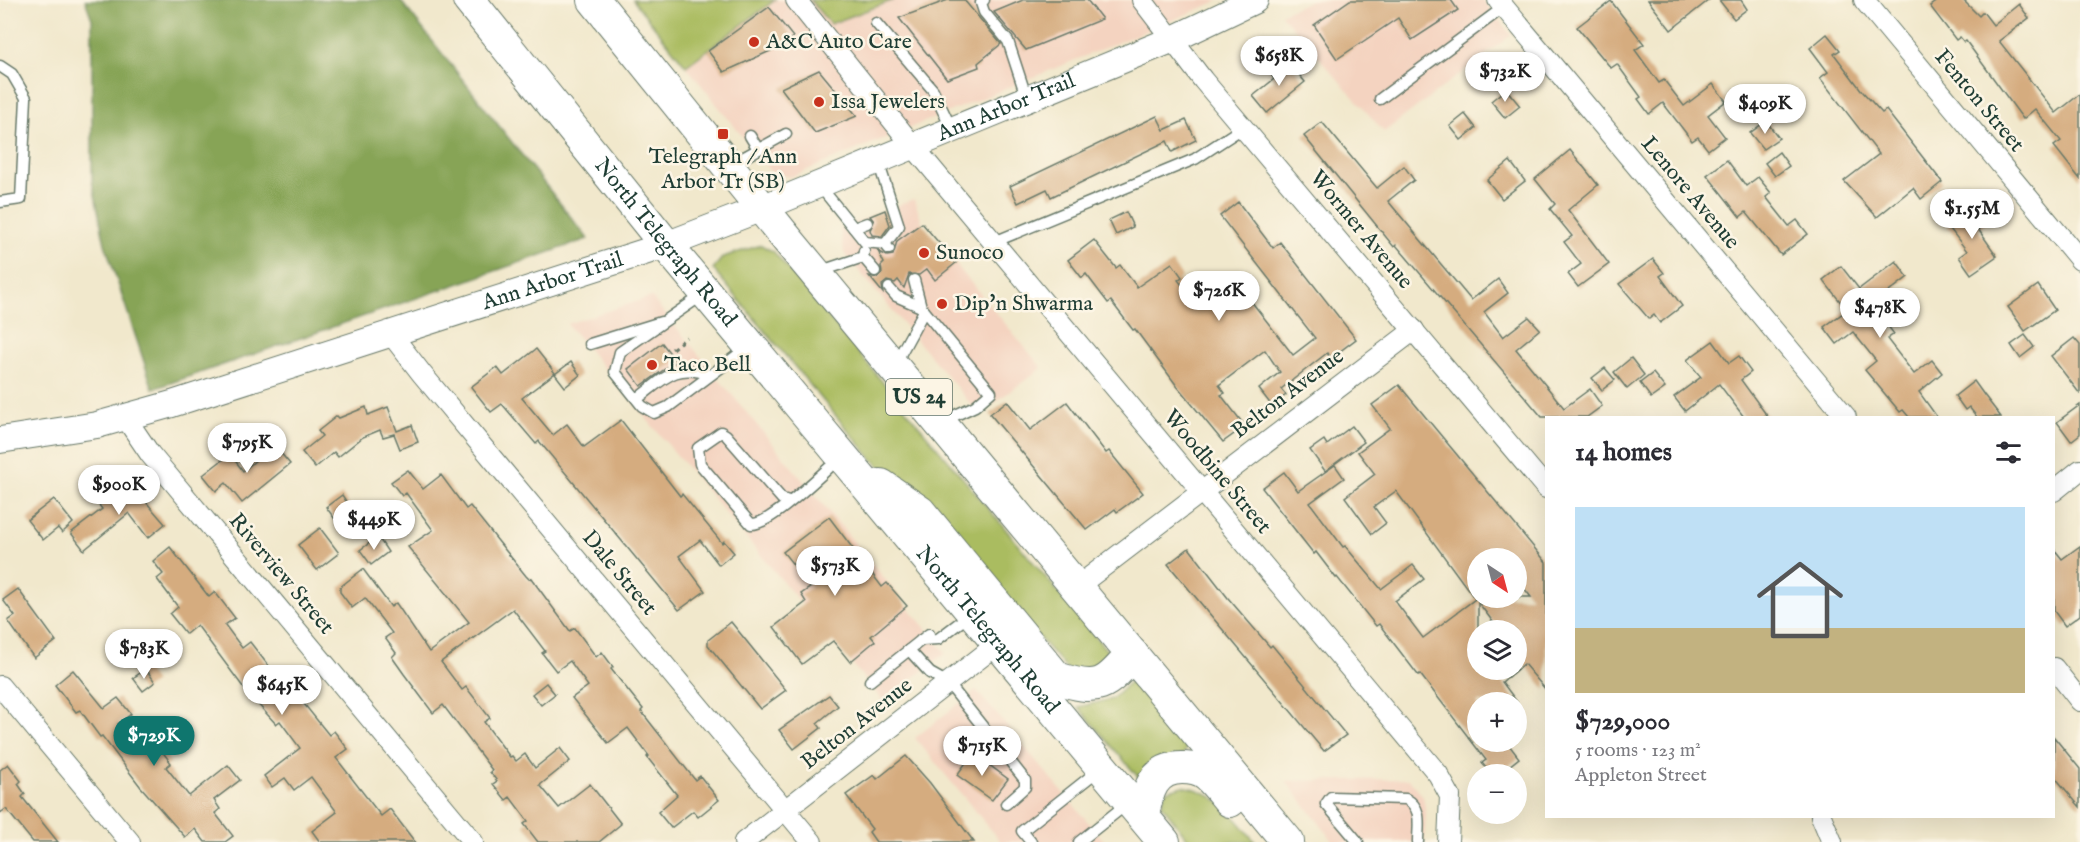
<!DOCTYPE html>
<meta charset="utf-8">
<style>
:root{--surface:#fff;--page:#f7f7f7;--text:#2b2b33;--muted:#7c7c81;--accent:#0f766e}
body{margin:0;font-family:"IM FELL English",serif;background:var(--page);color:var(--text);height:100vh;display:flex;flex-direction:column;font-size:22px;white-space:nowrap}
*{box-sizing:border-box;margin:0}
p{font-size:20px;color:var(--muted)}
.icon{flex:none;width:33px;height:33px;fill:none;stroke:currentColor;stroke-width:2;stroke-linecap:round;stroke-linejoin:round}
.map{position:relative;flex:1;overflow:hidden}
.sheet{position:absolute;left:1545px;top:416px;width:510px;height:402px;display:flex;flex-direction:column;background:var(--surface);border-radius:0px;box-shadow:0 6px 24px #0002}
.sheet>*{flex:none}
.needle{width:39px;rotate:144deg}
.buttons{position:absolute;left:1467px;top:548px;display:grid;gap:12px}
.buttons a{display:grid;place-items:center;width:60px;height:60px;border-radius:50%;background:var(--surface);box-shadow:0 6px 24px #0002;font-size:30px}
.price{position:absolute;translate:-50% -51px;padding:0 14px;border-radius:21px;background:#fff;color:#222;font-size:20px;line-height:39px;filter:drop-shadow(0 2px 3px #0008)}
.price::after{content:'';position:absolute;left:50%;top:36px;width:18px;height:14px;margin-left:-9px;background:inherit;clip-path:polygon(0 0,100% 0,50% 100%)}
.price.current{background:var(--accent);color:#fff}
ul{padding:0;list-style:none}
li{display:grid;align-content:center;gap:12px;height:318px;padding:0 30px}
li span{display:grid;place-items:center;height:186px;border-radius:0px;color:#555}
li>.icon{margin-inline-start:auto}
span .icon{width:108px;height:108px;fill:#fffc;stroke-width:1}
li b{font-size:26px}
h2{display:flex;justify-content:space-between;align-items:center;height:72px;padding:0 30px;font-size:26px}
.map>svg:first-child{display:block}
</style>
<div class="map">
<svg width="2080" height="842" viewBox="0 0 2080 842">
<rect width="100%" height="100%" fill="#fcf5e5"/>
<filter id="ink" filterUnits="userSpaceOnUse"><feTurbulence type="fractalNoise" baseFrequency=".0167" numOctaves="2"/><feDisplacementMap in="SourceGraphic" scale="12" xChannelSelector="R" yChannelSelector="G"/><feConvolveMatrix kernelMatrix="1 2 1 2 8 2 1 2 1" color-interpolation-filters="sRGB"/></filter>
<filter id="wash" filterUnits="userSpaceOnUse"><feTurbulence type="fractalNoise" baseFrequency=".008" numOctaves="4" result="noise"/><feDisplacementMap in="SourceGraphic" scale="24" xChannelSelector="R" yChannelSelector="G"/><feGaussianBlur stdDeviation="1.35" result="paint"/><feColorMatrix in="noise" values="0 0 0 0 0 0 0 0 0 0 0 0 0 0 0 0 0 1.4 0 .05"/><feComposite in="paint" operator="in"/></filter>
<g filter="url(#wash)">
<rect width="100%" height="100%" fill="#f1e8cc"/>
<g fill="#f4d3c0">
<polygon points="775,0 810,0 830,24 894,0 1221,0 790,177 771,172 686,66"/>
<polygon points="1311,0 1483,0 1511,35 1384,132 1281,14"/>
<polygon points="914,199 923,225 1042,368 979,414 844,253 840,229"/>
<polygon points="651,297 946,653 883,701 567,324"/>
<polygon points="976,690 1105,842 1001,842 915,738"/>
<polygon points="1409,779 1423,796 1426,813 1424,842 1334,842 1286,781"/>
</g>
<g fill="#aabc60" stroke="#647c4a" stroke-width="1.5">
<polygon points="633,0 775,0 686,66"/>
<polygon points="810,0 894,0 830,24"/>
<polygon points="761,245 774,252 1109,653 1105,654 1101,667 1070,673 918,500 872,459 713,269 723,257"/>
<polygon points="1132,680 1187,747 1184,754 1139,778 1078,707 1112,699"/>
<path d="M1183,786C1217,791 1235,816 1255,842H1190L1162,805L1165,791Z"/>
</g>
<polygon fill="#87a456" stroke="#537045" stroke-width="1.5" points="85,0 400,0 588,239 153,389 105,244 92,181 92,19"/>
<g id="blocks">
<g fill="#d5ac7f" fill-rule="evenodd">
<polygon points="948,0 964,0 1001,44 978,63 979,67 947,79 899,18"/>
<polygon points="1023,0 1087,0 1102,19 1026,50 994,12"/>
<polygon points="1350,0 1451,0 1458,10 1412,40 1398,18 1337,59 1314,25"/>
<polygon points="1648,0 1709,0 1671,30"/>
<polygon points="1719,0 1741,0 1747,9 1734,19"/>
<polygon points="1938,0 1963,0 1979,16 1983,12 1993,25 2019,4 2029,18 1999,41 2056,113 2080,94 2080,179 2054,146 2061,141 2035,109 2023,119 1966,41 1964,42 1960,37 1956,40 1930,6"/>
<polygon points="1611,1 1644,44 1635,50 1659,83 1664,80 1684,106 1713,84 1726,101 1708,115 1725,137 1708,150 1698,137 1692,141 1663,103 1649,114 1638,99 1641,97 1617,64 1611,68 1577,27"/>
<polygon points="769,7 793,37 779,47 724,72 708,51"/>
<polygon points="1827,34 1840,50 1834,54 1862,91 1882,113 1886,110 1942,182 1921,199 1913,188 1877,217 1844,181 1879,154 1820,78 1828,72 1810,48"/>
<polygon points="1288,61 1305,82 1267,113 1253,96 1274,79 1271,74"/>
<polygon points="819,70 857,116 815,133 781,88"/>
<polygon points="1506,89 1520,106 1505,118 1491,101"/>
<polygon points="1465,114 1476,128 1461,140 1450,126"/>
<polygon points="1157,116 1164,130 1186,120 1196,140 1172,152 1167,141 1051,197 1047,189 1018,203 1010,186"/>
<polygon points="1766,121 1779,138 1763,149 1750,133"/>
<polygon points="1322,122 1377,188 1404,166 1414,180 1388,201 1471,300 1498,279 1508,293 1484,312 1503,337 1529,317 1540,329 1516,349 1564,408 1590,389 1602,406 1587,417 1542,417 1396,245 1394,247 1304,136"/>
<polygon points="1570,150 1598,185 1568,210 1609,264 1578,287 1568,274 1581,264 1564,242 1572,236 1550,209 1555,204 1535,179"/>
<polygon points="1779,152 1789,166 1775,176 1765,163"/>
<polygon points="1727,160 1746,186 1758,177 1771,193 1766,197 1789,226 1797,220 1808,234 1781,255 1746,212 1740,217 1707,175"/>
<polygon points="1510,161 1525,181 1502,199 1487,180"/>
<polygon points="1238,202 1273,248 1280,242 1356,339 1331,358 1327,353 1281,389 1286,395 1272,406 1259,389 1280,372 1265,350 1219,385 1225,393 1221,395 1245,426 1223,442 1177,386 1135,329 1133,330 1111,301 1108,303 1086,274 1082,278 1068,260 1094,240 1116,268 1120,265 1137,287 1172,263 1182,277 1178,280 1195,301 1230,274 1293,355 1315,338 1220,216"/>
<polygon points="1973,205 1986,222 1978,229 1997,256 1971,274 1959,257 1967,251 1947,225"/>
<polygon points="885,210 890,225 882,236 872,235 870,230 874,221 870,216"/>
<polygon points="1126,212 1133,227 1116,235 1109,220"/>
<polygon points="922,223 956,263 935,280 927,269 919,275 909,274 904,288 898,280 895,283 887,281 882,285 883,293 869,276 877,278 882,273 881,266 884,263 878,251 887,256 893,255 897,241"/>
<polygon points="1653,259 1664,273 1660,276 1682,306 1660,323 1654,315 1649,319 1619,284"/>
<polygon points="1896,261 1908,277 1872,305 1894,334 1887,339 1914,374 1932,360 1942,373 1919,392 1937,417 1909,417 1903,410 1900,412 1865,370 1876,361 1853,332 1837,344 1824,327 1847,310 1823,280 1841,266 1859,289"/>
<polygon points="2038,285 2055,310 2025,331 2008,307"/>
<polygon points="2025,335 2034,347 2020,358 2011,345"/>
<polygon points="2074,338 2080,345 2080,394 2051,356"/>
<polygon points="1713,341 1729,363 1739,356 1751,372 1741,380 1768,417 1744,417 1719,384 1685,411 1674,397 1701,377 1687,360"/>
<polygon points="662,343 676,361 641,386 628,369"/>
<polygon points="536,349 555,373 522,398 553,435 567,424 584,447 621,420 680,496 682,494 722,543 724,541 734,553 719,565 700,540 679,556 705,591 679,610 539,441 536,444 502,404 491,412 471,387 497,367 503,375"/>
<polygon points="1631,358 1644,375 1627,389 1614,372"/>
<polygon points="571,362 580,375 565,387 555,374"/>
<polygon points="1605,368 1615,380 1602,390 1592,378"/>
<polygon points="1653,373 1665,388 1651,398 1640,383"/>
<polygon points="1974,381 1984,395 2001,417 1977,417 1969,407 1965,410 1955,396"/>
<path d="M1399,385L1546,562V690L1524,664L1502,682L1517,702H1478V741H1506L1519,758L1499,774H1491L1482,763L1486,760L1420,674L1418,675L1379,624L1376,626L1337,577L1336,578L1316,552L1314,554L1262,488L1284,472L1298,491L1335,465L1344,478L1310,503L1343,547L1345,546L1381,589L1413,565L1424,579L1395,601L1423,638L1475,599L1396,491L1374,507L1386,523L1372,534L1345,497L1375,474L1358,452L1390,428L1372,405ZM1494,550L1500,558H1516V578L1531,597H1478V558H1484ZM1478,602L1499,630H1516V669H1478Z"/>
<polygon points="1007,401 1030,430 1067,402 1106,453 1109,451 1143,493 1117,512 1115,509 1087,530 990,414"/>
<polygon points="2080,405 2080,434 2071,441 2057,422"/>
<polygon points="366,407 368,415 388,407 397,431 412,425 418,442 400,449 394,434 383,437 380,430 363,437 338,457 334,452 315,468 302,452 322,436 318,431 337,416 339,418"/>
<polygon points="1352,426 1364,442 1325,471 1310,450 1324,440 1327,445"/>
<polygon points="274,445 290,464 242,503 226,483 216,491 203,475 230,454 243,471"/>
<polygon points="408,470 423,489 441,475 466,509 470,506 526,576 529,579 531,578 570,631 575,628 596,657 602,652 613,667 611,669 643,709 641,711 695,780 700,776 719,800 698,817 693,811 671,828 658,812 677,795 647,757 649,756 628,728 608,743 572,698 588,686 570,661 556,671 542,653 545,651 513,609 441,662 462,690 466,687 490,718 484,722 510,757 512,756 516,761 525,754 535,768 560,748 570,761 540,785 559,808 590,784 621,824 599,842 538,842 524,824 528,821 510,797 506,800 493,784 497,781 490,772 492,770 443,705 433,713 404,674 392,657 396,653 385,638 392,633 365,598 352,608 340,592 340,587 363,569 391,607 396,603 429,652 469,622 408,547 433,530 406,493 402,496 391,482"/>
<polygon points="128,481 165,524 148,538 129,513 84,550 71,533 102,509 99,505"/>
<polygon points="342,495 352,510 337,522 326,507"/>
<polygon points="54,499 73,523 62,533 58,528 43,540 27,520"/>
<polygon points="829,517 882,587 887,583 907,606 871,636 875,641 850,662 833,641 802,664 774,627 806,602 801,594 811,587 783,552"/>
<polygon points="320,528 339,553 317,570 298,545"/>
<polygon points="378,537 388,552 371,565 360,550"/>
<polygon points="2080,546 2080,615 2065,626 2054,611 2054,549 2062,559"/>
<polygon points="170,547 209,597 215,592 235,618 225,625 242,648 250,642 285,687 288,684 329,735 334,731 348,749 336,758 381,816 390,809 415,842 320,842 312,831 337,812 311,777 294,790 285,778 272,787 264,776 300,748 280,721 276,724 246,691 197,625 186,634 170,614 178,607 157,579 163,574 153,561"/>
<polygon points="1189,548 1228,598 1270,647 1272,645 1346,735 1324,751 1168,564"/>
<polygon points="18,589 56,641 34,658 8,621 15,616 3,600"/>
<polygon points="731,622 786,690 760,709 708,645 708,640"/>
<polygon points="146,669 155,682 143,691 133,678"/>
<polygon points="73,670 104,708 118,698 131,714 118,724 136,748 143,743 154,757 162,751 171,763 166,767 189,796 228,765 240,780 214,800 220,809 215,813 233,836 225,842 205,842 195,829 185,837 140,786 102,736 100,737 80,710 76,712 55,685"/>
<polygon points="546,683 555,694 541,705 532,694"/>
<polygon points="829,695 838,706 817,723 821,728 794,749 779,730"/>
<polygon points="2054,737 2080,769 2080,807 2054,776"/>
<polygon points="973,753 1008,779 992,800 957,775"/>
<polygon points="906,756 930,783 974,842 876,842 869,832 872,829 846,795 874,775 877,779"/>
<polygon points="8,764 21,781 18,784 25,794 22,797 58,842 33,842 6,809 0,813 0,770"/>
</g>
</g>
</g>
<g filter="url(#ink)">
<use href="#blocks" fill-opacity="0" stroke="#687969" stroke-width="1.5"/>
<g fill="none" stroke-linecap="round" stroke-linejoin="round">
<g stroke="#687969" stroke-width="13">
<g id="service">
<polyline points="984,0 981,3 984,12 1008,41 1027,99"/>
<polyline points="876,23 933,90 952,130"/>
<polyline points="0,66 12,74 26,98 21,199 0,202"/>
<polyline points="1380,99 1504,7"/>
<polyline points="750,136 758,149"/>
<polyline points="878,161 899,226 885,244 889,249"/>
<polyline points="730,165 786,134"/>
<polyline points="819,185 865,242 885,244"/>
<polyline points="854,228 867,223"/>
<polyline points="994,242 1195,159 1244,127"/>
<polyline points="864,251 863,257 875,271"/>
<polyline points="818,272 863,257"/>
<polyline points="914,280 921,307 991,392 975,406 943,421"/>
<polyline points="889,288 896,296 921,307"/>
<polyline points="704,294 620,352 615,372 642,406 654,413 668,407 747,348"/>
<polyline points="590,344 661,322"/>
<polyline points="895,364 924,311"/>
<path d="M637,399C664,379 675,362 710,375"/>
<path d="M789,501L782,499L726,435L721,432L698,448L700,464L751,524C770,526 823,472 840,458"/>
<polyline points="921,640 938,639 971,614"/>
<polyline points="909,650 930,673 948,683 1025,780 1025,787 1006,804"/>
<polyline points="870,681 929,634"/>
<polyline points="1031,842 1022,831 1100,769"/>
<polyline points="1079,842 1128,803"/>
<path d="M1358,842L1326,804L1331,797L1406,799C1423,808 1418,825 1418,842"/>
</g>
</g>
<g stroke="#687969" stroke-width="22">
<g id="minor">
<polyline points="796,0 913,146 1438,774 1450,796 1448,842"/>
<polyline points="1142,0 1203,80 1546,488"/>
<polyline points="1498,0 1846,417"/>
<polyline points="1864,0 2080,260"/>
<polyline points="391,334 422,374 812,842"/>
<polyline points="125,417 150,454 473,842"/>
<polyline points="2054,491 2080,470"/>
<polyline points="1078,586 1414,330"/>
<polyline points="2054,668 2080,701"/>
<polyline points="0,686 130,842"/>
<polyline points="1821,816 1832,842"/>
<polyline points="744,842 999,643"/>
</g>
</g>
<g stroke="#687969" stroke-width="28">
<g id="tertiary">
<path id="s1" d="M0,440L97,425L172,404L666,245L762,208L1171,40L1255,0"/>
</g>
</g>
<g stroke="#687969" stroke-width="34">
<g id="primary">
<path id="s2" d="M469,0L666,245L1164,842"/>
<polyline points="594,0 787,239 1288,842"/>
<path d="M881,485L920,512L1057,678C1098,692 1106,686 1132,654"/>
<path d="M1143,816C1147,792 1153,768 1182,768C1191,768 1201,770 1208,776C1216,783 1223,793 1230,801"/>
</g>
</g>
<polyline stroke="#687969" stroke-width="3" stroke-dasharray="4.5 4.5" stroke-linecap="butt" points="672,349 687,337"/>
<use href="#service" stroke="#fff" stroke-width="10"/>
<use href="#minor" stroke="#fff" stroke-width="20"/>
<use href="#tertiary" stroke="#fff" stroke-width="26"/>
<use href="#primary" stroke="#fff" stroke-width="32"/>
</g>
</g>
<g fill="#c8321e" stroke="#fcf5e5" stroke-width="2">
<circle cx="754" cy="42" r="6"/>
<circle cx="819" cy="102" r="6"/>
<rect x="717" y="128" width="12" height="12" rx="3"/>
<circle cx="924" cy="253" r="6"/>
<circle cx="942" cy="304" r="6"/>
<circle cx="652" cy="365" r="6"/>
</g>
<g text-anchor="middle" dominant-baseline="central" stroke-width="5" stroke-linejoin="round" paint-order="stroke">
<rect fill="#fcf5e5" stroke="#617469" stroke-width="1.5" x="886" y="379" width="66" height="36" rx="4.5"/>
<g font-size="21" font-weight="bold" fill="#1f3d34">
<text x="919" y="397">US 24</text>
</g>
<g font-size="22" fill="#1f3d34" stroke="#fcf5e5" text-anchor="start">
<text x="766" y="42">A&amp;C Auto Care</text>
<text x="831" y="102">Issa Jewelers</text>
<text x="723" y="157" text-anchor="middle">Telegraph / Ann<tspan x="723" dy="25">Arbor Tr (SB)</tspan></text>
<text x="936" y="253">Sunoco</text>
<text x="954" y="304">Dip'n Shwarma</text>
<text x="664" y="365">Taco Bell</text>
</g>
<g font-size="22" fill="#1f3d34" stroke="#fcf5e5">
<text transform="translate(1979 101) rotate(50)">Fenton Street</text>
<text stroke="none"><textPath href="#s1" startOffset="1062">Ann Arbor Trail</textPath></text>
<text transform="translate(1690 193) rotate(50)">Lenore Avenue</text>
<text transform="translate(1361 230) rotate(50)">Wormer Avenue</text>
<text stroke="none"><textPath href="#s2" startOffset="312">North Telegraph Road</textPath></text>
<text stroke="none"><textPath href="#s1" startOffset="576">Ann Arbor Trail</textPath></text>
<text transform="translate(1288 394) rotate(-37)">Belton Avenue</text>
<text transform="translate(1217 472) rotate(50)">Woodbine Street</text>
<text transform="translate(619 573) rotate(50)">Dale Street</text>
<text transform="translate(281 574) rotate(50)">Riverview Street</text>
<text stroke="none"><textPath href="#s2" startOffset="816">North Telegraph Road</textPath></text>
<text transform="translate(857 724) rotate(-38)">Belton Avenue</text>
</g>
</g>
</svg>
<div class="buttons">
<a><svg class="needle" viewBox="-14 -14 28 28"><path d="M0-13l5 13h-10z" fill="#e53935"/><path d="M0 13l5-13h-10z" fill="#7c7c81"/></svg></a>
<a><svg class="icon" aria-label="layers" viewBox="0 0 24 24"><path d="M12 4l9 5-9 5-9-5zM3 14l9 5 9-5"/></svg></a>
<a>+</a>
<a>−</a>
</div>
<b class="price" style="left:1279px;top:87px">$658K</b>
<b class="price" style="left:1505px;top:103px">$732K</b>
<b class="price" style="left:1765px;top:135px">$409K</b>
<b class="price" style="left:1972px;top:240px">$1.55M</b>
<b class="price" style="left:1219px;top:322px">$726K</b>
<b class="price" style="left:1880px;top:339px">$478K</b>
<b class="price" style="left:247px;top:474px">$795K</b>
<b class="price" style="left:119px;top:516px">$900K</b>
<b class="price" style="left:374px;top:551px">$449K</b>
<b class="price" style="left:835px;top:597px">$573K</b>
<b class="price" style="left:144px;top:680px">$783K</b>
<b class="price" style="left:282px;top:716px">$645K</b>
<b class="price current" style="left:154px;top:767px">$729K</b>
<b class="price" style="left:982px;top:777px">$715K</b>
<section class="sheet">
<h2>14 homes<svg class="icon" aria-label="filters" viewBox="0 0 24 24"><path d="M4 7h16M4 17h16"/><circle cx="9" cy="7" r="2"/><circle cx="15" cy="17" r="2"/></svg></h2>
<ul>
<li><span style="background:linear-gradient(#bfe0f5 65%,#c2b280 0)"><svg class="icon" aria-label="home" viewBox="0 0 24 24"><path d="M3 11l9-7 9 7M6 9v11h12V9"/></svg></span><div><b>$729,000</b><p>5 rooms · 123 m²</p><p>Appleton Street</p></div></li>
</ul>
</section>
</div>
